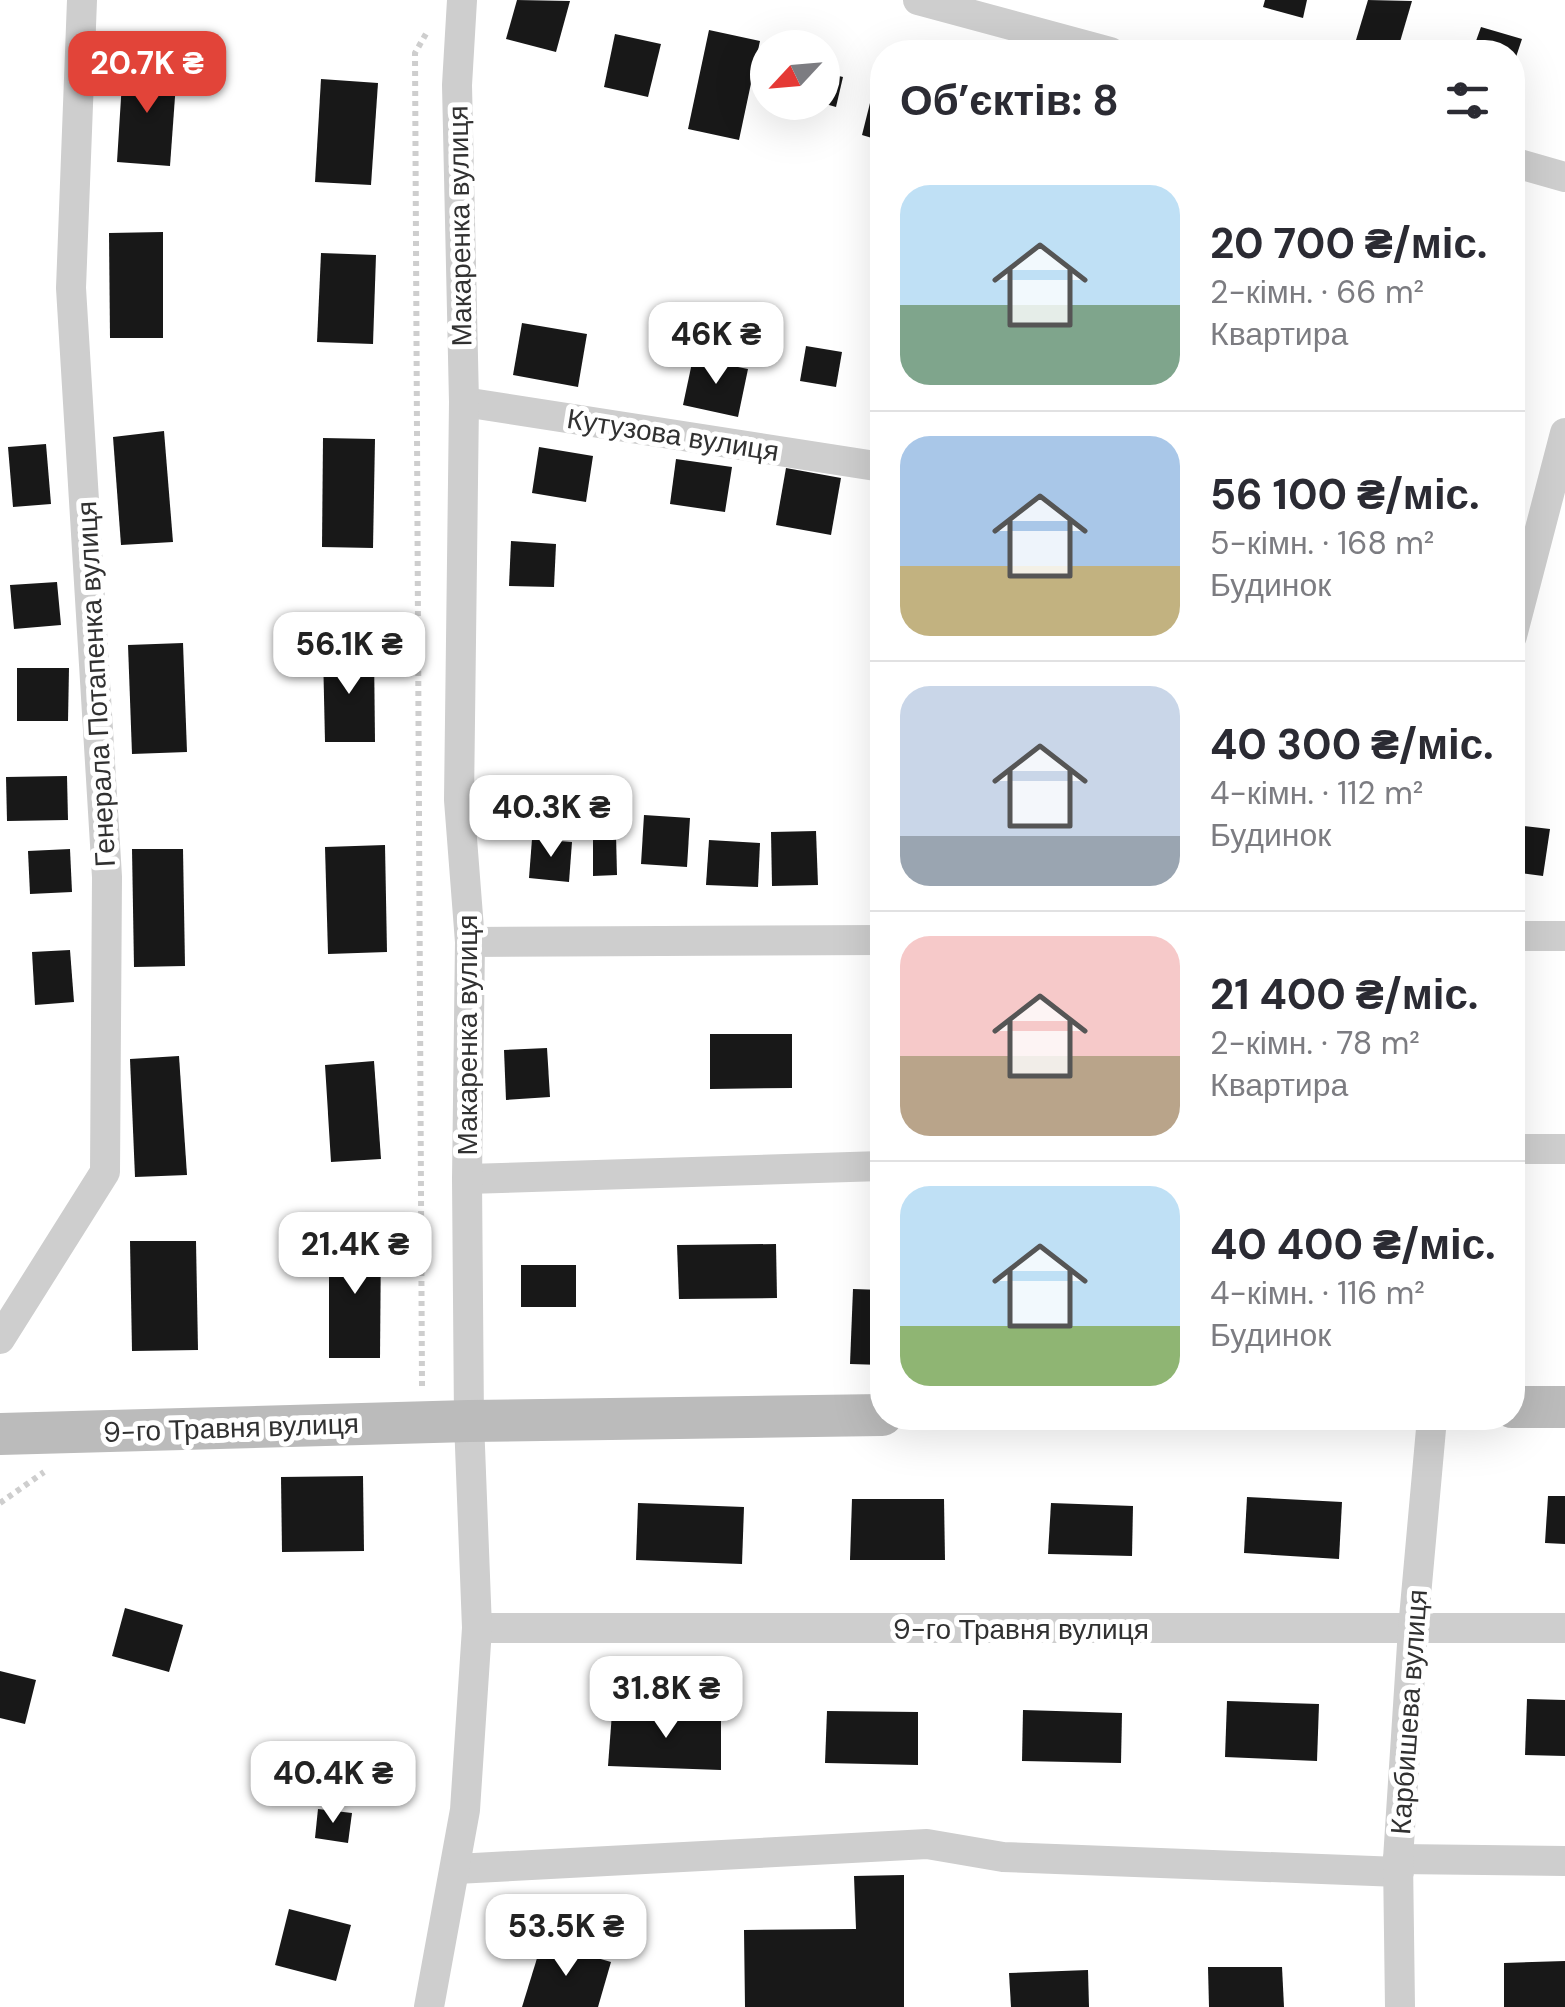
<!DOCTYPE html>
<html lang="uk">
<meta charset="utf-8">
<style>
:root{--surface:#fff;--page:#f2f2f3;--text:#2b2b33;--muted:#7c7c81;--line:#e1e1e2;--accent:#e24439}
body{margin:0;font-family:"DM Sans",sans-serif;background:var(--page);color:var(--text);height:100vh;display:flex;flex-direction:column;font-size:38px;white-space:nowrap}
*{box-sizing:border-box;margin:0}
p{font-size:32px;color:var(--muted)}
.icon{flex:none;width:55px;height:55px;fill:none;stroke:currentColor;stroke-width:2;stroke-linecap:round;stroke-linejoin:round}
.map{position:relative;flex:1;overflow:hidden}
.sheet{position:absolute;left:870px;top:40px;width:655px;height:1390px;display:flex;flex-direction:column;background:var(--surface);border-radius:40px;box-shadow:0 10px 40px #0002}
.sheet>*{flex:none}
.needle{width:65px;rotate:244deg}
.controls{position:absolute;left:750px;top:30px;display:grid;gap:20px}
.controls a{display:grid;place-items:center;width:90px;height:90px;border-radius:50%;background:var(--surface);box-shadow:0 10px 40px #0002;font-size:50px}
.price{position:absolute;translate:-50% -85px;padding:0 22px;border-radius:20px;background:#fff;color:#222;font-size:32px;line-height:65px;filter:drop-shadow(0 2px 5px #0008)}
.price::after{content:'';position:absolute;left:50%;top:60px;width:30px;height:22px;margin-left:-15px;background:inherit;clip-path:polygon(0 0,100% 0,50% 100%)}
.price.on{background:var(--accent);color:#fff}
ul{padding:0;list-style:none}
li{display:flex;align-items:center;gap:30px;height:250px;padding:0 30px}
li+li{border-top:2px solid var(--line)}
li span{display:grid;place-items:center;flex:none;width:280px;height:200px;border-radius:30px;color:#555}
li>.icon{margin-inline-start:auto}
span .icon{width:120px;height:120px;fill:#fffc;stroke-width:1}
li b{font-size:42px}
h2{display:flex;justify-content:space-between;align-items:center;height:120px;padding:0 30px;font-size:42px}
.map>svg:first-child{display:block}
</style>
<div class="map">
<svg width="1565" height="2007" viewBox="0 0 1565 2007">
<rect width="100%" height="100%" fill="#fff"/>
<g fill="#181818">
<polygon points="517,0 570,1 556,52 506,39"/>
<polygon points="1265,0 1307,0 1303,18 1263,7"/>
<polygon points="1368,0 1412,1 1397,52 1356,40"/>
<polygon points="1481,27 1522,39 1513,66 1512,52 1472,52"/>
<polygon points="709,30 760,41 739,140 688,129"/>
<polygon points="615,34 661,44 648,97 604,87"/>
<polygon points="123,66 177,69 170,166 117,162"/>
<polygon points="822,72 843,77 836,107 822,103"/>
<polygon points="321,79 378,83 371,185 315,182"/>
<polygon points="876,79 882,81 882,141 862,135"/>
<polygon points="163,232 163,338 110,338 109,233"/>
<polygon points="321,253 376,255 373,344 317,342"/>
<polygon points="522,323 587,334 578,387 513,375"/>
<polygon points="806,346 842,352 836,387 800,381"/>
<polygon points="693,358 748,369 738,417 683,405"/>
<polygon points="164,431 173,542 121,545 113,437"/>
<polygon points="323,438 375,439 373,548 322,547"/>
<polygon points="46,444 51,504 13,507 8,447"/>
<polygon points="539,447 593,456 586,502 532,493"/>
<polygon points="676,459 732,467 725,512 670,504"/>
<polygon points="786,468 841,478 831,535 776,525"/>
<polygon points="511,541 556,544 554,587 509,586"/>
<polygon points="57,582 61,625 14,629 10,585"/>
<polygon points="183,643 187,752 132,754 128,645"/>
<polygon points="374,651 375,742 325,742 323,652"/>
<polygon points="17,668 69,668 68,721 17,721"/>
<polygon points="67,776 68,820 7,821 6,777"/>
<polygon points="644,815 690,818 687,867 641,864"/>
<polygon points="1516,825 1550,829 1543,876 1512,872"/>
<polygon points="816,831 818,885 772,886 771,832"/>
<polygon points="593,834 616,834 617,875 593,876"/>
<polygon points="532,839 572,842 569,882 529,878"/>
<polygon points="709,840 760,843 758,887 706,885"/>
<polygon points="385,845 387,952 328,954 325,847"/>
<polygon points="70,849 72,892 30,894 28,851"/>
<polygon points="132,849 183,849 185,966 134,967"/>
<polygon points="70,950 74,1002 35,1005 32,952"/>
<polygon points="710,1034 792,1034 792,1088 710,1089"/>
<polygon points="547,1048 550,1097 506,1100 504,1050"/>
<polygon points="179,1056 187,1175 135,1177 130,1059"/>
<polygon points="374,1061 381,1159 331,1162 325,1065"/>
<polygon points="381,1236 380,1358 329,1358 329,1237"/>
<polygon points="130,1241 196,1241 198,1350 132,1351"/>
<polygon points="776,1244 777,1298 679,1299 677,1245"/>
<rect x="521" y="1265" width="55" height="42"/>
<polygon points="853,1289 882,1290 882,1365 850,1364"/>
<polygon points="363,1476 364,1551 282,1552 281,1477"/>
<polygon points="1548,1496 1565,1496 1565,1544 1545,1543"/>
<polygon points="1247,1497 1342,1502 1339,1559 1244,1553"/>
<polygon points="852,1499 944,1499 945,1560 850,1560"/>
<polygon points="638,1503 744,1507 742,1564 636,1560"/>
<polygon points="1051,1503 1133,1506 1132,1556 1048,1554"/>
<polygon points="125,1608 183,1625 169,1672 112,1656"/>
<polygon points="0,1671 36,1680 25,1724 0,1718"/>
<polygon points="1527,1699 1565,1700 1565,1756 1525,1755"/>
<polygon points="1227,1701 1319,1704 1317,1761 1225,1757"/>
<polygon points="1023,1710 1122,1713 1121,1763 1022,1761"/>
<polygon points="827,1711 918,1712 918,1765 825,1763"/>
<polygon points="612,1713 721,1715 721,1770 608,1766"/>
<polygon points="318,1809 352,1813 348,1843 315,1838"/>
<polygon points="904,1875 904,2007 745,2007 744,1930 856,1929 854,1876"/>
<polygon points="289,1909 351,1925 336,1981 275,1965"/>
<polygon points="542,1942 611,1962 598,2007 522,2007"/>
<polygon points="1565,1961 1565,2007 1504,2007 1504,1963"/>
<polygon points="1208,1967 1282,1967 1284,2007 1209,2007"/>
<polygon points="1088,1970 1089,2007 1011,2007 1009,1973"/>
</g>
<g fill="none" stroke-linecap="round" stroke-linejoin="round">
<g stroke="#cecece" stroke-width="6" stroke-dasharray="5 5" stroke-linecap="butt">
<polyline points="422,1386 415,53 427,32"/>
<polyline points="0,1503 44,1472"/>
</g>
<g stroke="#cecece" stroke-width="30">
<polyline points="918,0 1110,52"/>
<polyline points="1512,162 1565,177"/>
<polyline points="464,402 882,467"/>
<polyline points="1512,636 1565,433"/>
<polyline points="1512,936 1565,936"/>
<polyline points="470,942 882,940"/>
<polyline points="1512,1149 1565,1149"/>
<polyline points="467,1179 882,1166"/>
<polyline points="0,1339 105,1172 107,877 71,288 82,0"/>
<polyline points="477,1628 1565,1628"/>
<polyline points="1398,1859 1565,1861"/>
<polyline points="456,1869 927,1844 1003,1857 1399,1872"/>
<polyline points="429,2007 465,1810 477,1628 469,1421 467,1179 470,942 459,800 464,402 457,85 462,0"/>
<polyline points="1400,2007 1398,1859 1413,1629 1432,1418"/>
</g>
<g stroke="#bbb" stroke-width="42">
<polyline points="1512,1407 1565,1407"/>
<polyline points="0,1434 469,1421 882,1415"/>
</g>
</g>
<g text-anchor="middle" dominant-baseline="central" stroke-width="10" stroke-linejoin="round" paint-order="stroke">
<g font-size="28" fill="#313131" stroke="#fff">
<text transform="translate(460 226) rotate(-91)">Макаренка вулиця</text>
<text transform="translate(673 435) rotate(9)">Кутузова вулиця</text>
<text transform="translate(96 684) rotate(-93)">Генерала Потапенка вулиця</text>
<text transform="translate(467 1035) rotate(-90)">Макаренка вулиця</text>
<text transform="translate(231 1428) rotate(-2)">9-го Травня вулиця</text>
<text x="1021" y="1629">9-го Травня вулиця</text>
<text transform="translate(1409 1712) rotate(-86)">Карбишева вулиця</text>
</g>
</g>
</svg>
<div class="controls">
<a><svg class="needle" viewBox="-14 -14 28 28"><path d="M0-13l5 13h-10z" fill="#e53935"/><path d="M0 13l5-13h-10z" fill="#7c7c81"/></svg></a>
</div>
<b class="price on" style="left:147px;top:116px">20.7K ₴</b>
<b class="price" style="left:716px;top:387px">46K ₴</b>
<b class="price" style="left:349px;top:697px">56.1K ₴</b>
<b class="price" style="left:551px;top:860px">40.3K ₴</b>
<b class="price" style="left:355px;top:1297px">21.4K ₴</b>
<b class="price" style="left:666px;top:1741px">31.8K ₴</b>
<b class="price" style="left:333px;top:1826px">40.4K ₴</b>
<b class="price" style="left:566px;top:1979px">53.5K ₴</b>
<section class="sheet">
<h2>Об’єктів: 8<svg class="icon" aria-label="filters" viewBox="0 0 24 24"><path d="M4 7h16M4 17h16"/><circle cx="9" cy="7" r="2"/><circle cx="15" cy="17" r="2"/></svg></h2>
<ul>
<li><span style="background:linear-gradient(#bfe0f5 60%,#7fa58c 0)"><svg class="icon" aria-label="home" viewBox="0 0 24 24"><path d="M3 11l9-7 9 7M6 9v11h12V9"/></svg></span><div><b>20 700 ₴/міс.</b><p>2-кімн. · 66 m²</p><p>Квартира</p></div></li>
<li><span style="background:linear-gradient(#a9c7e8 65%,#c2b280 0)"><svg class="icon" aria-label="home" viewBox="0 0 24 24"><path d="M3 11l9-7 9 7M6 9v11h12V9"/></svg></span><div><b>56 100 ₴/міс.</b><p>5-кімн. · 168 m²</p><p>Будинок</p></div></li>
<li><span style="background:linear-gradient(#c9d6e8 75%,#9aa5b1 0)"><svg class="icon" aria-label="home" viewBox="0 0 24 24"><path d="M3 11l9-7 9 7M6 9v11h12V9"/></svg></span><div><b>40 300 ₴/міс.</b><p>4-кімн. · 112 m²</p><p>Будинок</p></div></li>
<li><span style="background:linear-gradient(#f6c9c9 60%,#b9a48a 0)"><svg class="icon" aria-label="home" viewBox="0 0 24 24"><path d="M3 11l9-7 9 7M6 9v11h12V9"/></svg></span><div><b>21 400 ₴/міс.</b><p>2-кімн. · 78 m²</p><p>Квартира</p></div></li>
<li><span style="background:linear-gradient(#bfe0f5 70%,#8fb573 0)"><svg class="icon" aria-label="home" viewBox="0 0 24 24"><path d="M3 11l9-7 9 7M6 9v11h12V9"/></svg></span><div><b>40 400 ₴/міс.</b><p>4-кімн. · 116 m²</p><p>Будинок</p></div></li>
</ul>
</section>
</div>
